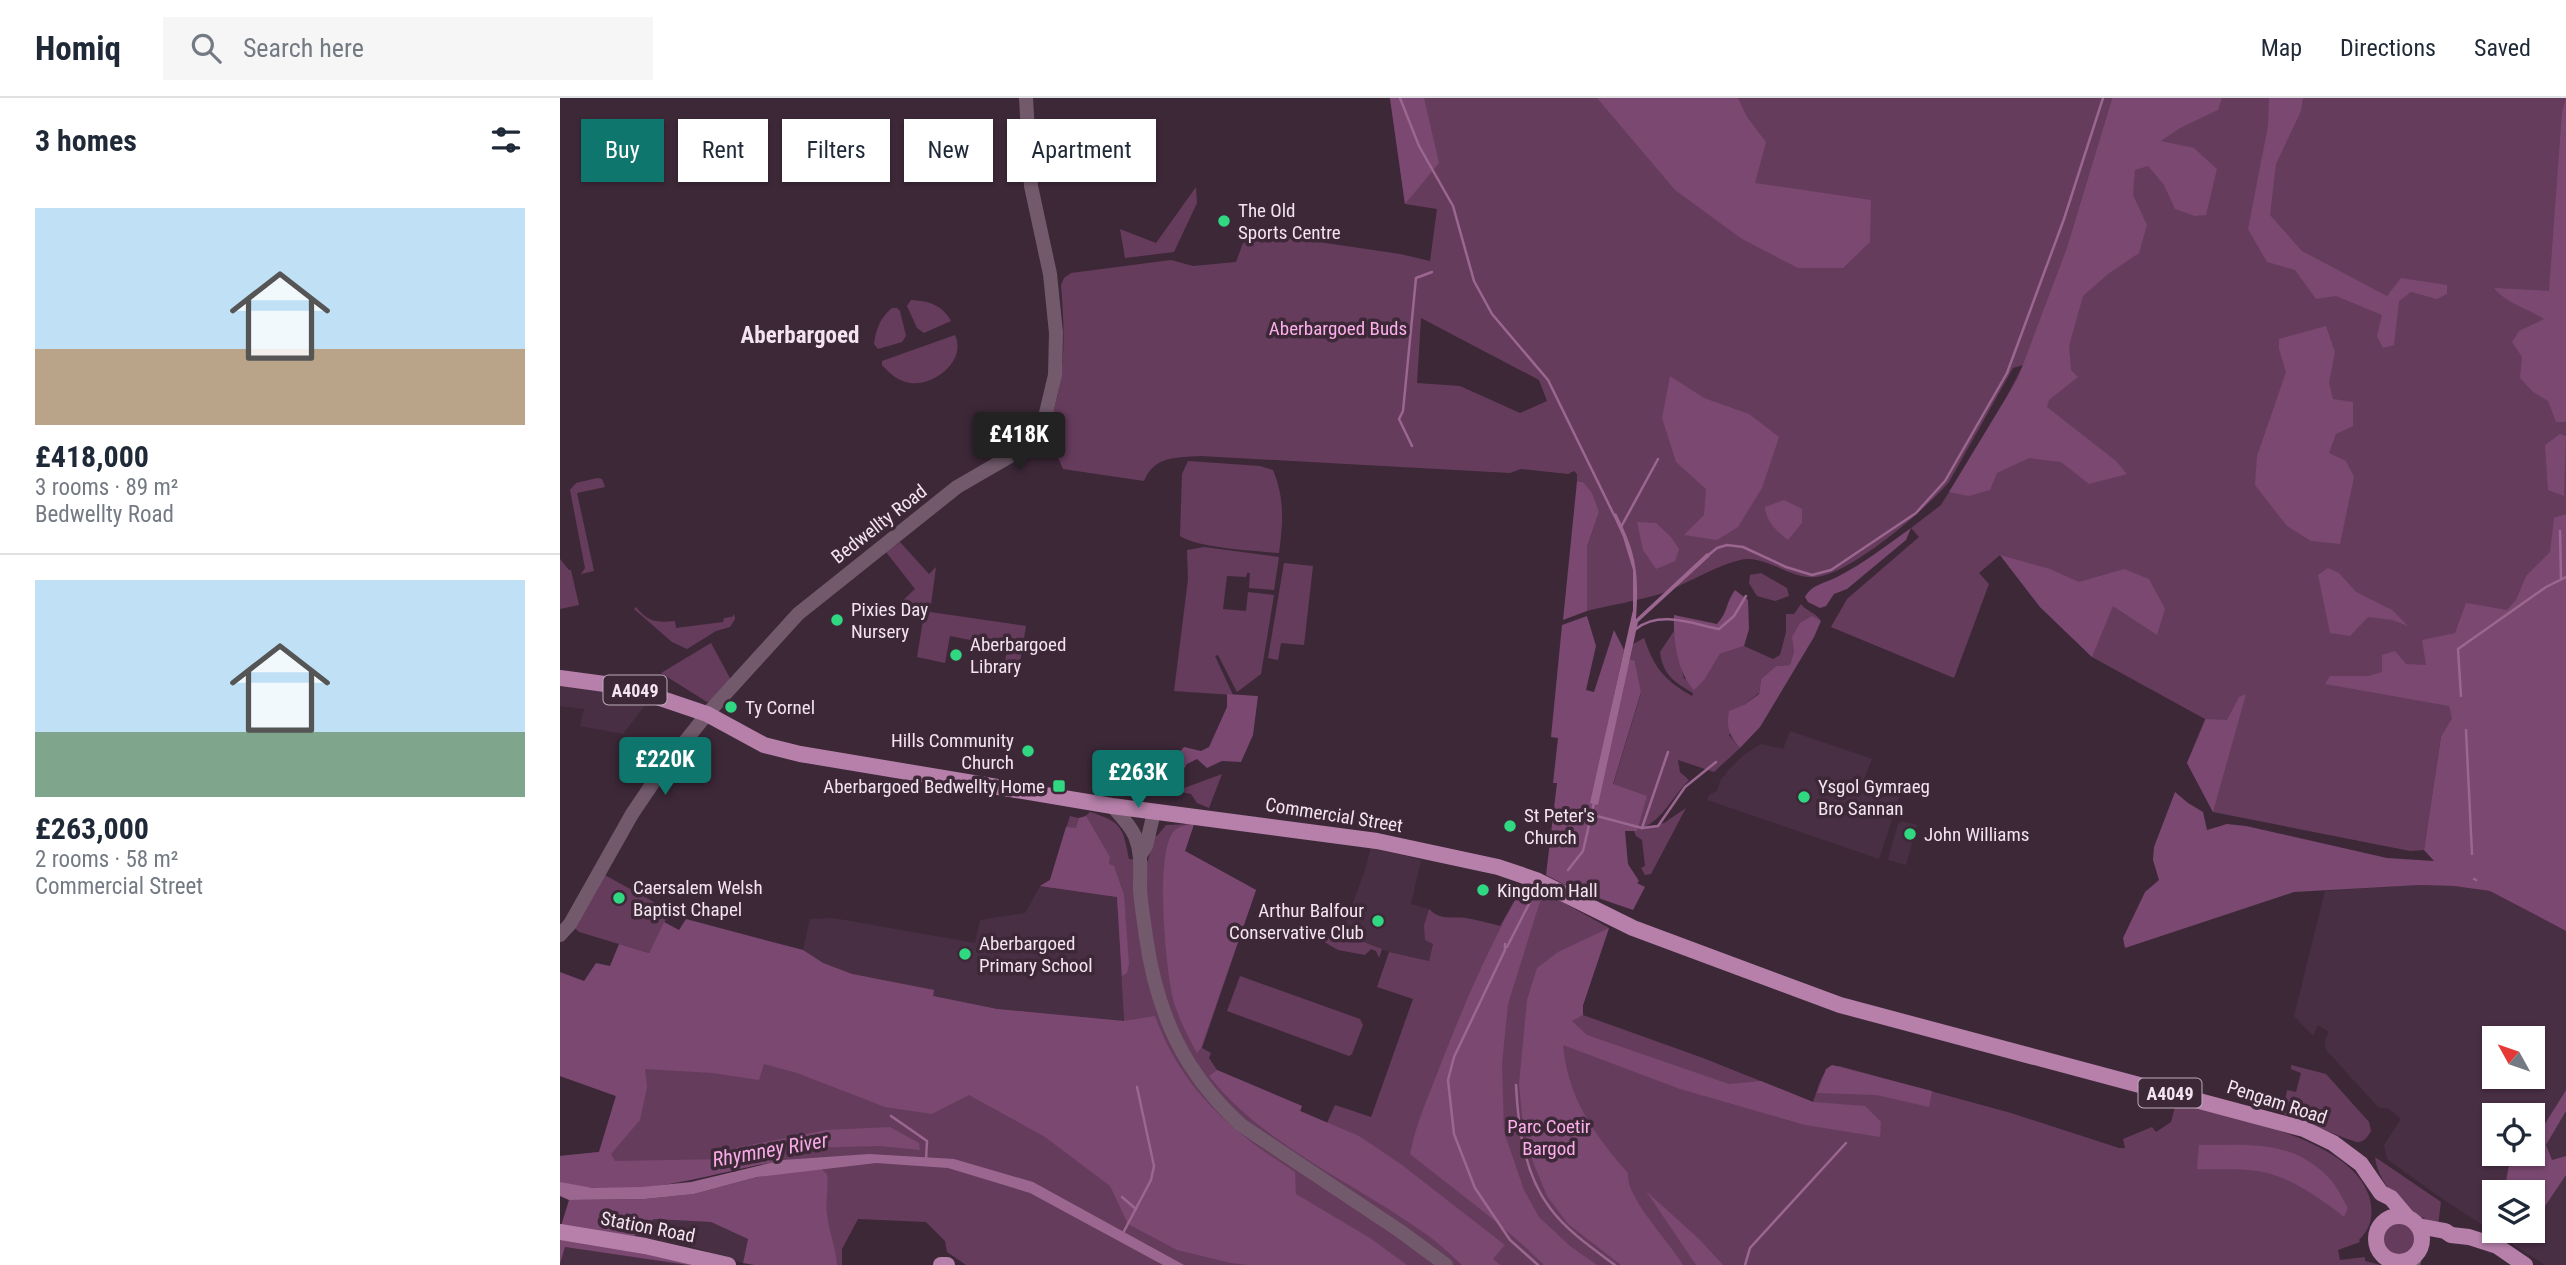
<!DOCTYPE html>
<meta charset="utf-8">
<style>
:root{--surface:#fff;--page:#f6f6f7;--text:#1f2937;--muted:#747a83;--line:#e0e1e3;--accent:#0f766e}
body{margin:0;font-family:"Roboto Condensed",sans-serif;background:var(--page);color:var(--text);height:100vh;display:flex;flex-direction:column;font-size:26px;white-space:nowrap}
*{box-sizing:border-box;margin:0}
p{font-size:23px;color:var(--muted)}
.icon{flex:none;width:38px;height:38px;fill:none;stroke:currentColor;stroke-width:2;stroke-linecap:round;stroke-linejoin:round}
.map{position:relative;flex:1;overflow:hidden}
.panel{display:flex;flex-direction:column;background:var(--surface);width:560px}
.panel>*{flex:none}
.banner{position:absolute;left:21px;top:21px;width:665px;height:63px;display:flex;gap:14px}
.needle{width:46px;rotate:310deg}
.controls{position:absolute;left:1922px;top:928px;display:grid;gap:14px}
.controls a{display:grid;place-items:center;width:63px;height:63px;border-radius:0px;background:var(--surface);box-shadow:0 2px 5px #0004;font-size:35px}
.price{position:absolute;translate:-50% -60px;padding:0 16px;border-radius:7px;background:var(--accent);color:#fff;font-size:23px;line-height:46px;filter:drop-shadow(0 2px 4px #0008)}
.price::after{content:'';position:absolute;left:50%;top:42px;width:21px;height:16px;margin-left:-10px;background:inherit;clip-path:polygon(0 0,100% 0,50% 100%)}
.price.on{background:#222;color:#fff}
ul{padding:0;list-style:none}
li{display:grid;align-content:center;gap:14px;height:371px;padding:0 35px}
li+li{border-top:2px solid var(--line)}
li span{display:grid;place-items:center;height:217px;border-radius:0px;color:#555}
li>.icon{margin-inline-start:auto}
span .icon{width:126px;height:126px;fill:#fffc;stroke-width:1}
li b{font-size:30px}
h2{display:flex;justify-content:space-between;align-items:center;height:84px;padding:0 35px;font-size:30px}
.chip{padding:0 24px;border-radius:0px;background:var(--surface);box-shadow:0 2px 5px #0004;font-size:24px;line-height:63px}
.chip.on{background:var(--accent);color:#fff}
header{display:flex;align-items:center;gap:42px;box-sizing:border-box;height:98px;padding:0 35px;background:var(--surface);border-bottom:2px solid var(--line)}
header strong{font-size:33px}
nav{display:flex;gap:38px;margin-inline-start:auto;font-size:24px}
.search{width:490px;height:63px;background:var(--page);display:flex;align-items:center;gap:18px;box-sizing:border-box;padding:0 24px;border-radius:0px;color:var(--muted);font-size:26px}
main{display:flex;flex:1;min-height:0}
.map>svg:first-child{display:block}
</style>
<header>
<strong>Homiq</strong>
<div class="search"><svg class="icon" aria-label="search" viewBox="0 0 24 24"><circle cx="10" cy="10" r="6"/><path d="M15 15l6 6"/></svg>Search here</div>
<nav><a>Map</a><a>Directions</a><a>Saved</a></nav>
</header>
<main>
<section class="panel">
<h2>3 homes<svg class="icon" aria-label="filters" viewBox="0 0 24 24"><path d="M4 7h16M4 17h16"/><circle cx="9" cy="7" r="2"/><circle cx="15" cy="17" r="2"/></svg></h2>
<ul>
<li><span style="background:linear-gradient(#bfe0f5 65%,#b9a48a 0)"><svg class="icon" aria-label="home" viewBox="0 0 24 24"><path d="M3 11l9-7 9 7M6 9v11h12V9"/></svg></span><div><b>£418,000</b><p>3 rooms · 89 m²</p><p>Bedwellty Road</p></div></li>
<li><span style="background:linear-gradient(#bfe0f5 70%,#7fa58c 0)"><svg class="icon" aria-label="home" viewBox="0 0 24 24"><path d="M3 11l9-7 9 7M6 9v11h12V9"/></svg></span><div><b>£263,000</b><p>2 rooms · 58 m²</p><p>Commercial Street</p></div></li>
</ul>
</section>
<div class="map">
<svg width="2006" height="1167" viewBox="0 0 2006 1167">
<rect width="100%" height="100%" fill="#3d2838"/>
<g fill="#492f44" fill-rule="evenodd">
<polygon points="0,588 47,593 83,602 86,606 63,636 20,628 24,611 0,608"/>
<polygon points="1230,633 1312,661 1304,681 1341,694 1319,761 1147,702 1149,697 1157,693 1160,683 1170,670 1185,656 1201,646 1223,651"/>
<polygon points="1342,723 1357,727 1346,767 1328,762 1338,726"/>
<polygon points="811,749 861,762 851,806 869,811 864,827 873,845 869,863 829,854 785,837 787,834 783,831 805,772"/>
<path d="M1860,787L1894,788L1930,793L2006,833V1167H1985L1884,1102L1827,1061L1824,1047L1841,1021L1829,1011L1818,1009L1766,952L1765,942L1769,934L1758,927L1753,938L1734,918L1765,793ZM1934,940H1972V978H1934ZM1934,1017H1972V1055H1934ZM1934,1094H1972V1132H1934Z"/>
<polygon points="480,788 557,799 564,923 437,911 373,898 374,892 292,876 263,865 243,852 250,821 273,820 415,845 420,822 465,815"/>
<polygon points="94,1121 151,1124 188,1141 183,1165 127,1147 74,1138"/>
<polygon points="5,1149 117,1165 128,1167 0,1167"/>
</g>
<g fill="#663c5d" fill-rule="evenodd">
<path d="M830,0H1552L1507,149L1466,261L1581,0H2006V642L1892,620L1881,638L1864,752L1850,753L1653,714L1627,665L1645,621L1532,559L1480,509L1440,457L1419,475L1429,486L1394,580L1271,529L1287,501L1359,439L1351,430L1381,407L1439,314L1463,267L1453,270L1389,384C1366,411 1291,476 1256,479C1233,481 1211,462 1189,461C1169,460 1121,489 1100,496C1076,503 1051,507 1027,513V449L1039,414L1023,384L1017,383V376L1014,373L1008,376L961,371L950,375L641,358C616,360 595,357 584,383L503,371L486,331C507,287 505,234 501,187L504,180L511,175L611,162L633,168L676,164L683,145L696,142L705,136L840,156L870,163L877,111L845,106ZM861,220L979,282L987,303L960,315L900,288L857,285Z"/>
<polygon points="636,89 637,105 614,154 565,160 560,131 596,145"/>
<path d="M351,202C369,203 382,207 391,223L364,235L357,230L347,208Z"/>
<path d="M332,210H337L340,213L346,238L342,244L318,251L314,246C316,231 320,220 332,210Z"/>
<path d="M395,237C407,263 374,288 350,285C338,283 330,276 322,267V263Z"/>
<path d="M628,363L700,368L713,372C725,401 723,425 719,455C696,453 638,450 620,438L622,376Z"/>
<polygon points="37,380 42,381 45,389 17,395 34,473 21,476 25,470 10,392 16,385"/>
<polygon points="340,444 369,476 376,469 370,514 466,528 458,576 442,575 447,554 441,548 390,538 385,565 357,559 365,510 342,503 355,491 326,454"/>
<polygon points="644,449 719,459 714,492 689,490 690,475 687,475 686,479 667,478 663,511 686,513 688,494 714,497 701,576 677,594 658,557 655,558 673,597 614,593 628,481 627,452"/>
<polygon points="0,461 9,472 11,472 19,507 0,511"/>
<polygon points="724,465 753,468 744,547 721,545 718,562 708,560"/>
<polygon points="1201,475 1227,490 1229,498 1215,503 1197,498 1189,485 1190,477"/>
<path d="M1241,506C1247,514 1256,514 1261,523L1252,519L1234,553L1230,567L1216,568L1201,581L1199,595L1184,607L1169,637L1180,650L1154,674L1118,662L1120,674L1129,682C1112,699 1104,720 1083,730L1104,725L1126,710L1091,776L1085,777L1081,770L1085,768L1082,742L1076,738L1074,733L1077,732L1053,687L1081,595L1075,563L1070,561L1073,546L1084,540C1095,571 1103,581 1132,598L1133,595C1114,584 1103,577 1100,554L1114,533L1124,581H1145L1160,556L1184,548L1213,561L1220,557L1226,534V516H1234Z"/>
<path d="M76,509C88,524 97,525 115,523L116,530L163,524L164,520L172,519L174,516L175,521L170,529L156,533L127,551L112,544L74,511Z"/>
<polygon points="151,545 171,582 152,602 147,604 101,575"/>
<polygon points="662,676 649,710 637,705 631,696 616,693"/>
<path d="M530,714C563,724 563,731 569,761L588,763L594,737L597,738L606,727L634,726L625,753L696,792L642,950L651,955L649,960L657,972L742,1008L740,1013L767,1025L775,1007L811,1019L814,1011L853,901L817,889L829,854L869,863L873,846L865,842L864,827L869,811C881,823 892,818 906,820C918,822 929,825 940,828L964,786L990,797L1049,830L1023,907V917L1143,960L1253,1004C1259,990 1261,967 1279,968L1451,1015L1559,1050H1565L1563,1041L1592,1029L1596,1034L1611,1024L1616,1005C1669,1019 1790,1039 1809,1098C1814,1115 1812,1129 1799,1142L1800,1144L1778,1152L1780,1162L1805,1159V1163L1820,1167H406L387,1154L385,1143L366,1124L298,1121L282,1151V1167H245L202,1066L0,1084V1058L39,1054L56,998L0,978L212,845L243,852L263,865L292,876L374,892L373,898L437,911L564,923L557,799L480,788L490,782L510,718L522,721Z"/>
<polygon points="43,776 110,813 89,855 19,834 15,830"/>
<polygon points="749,835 785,837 822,851 819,860 816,853 811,851 805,857 778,852"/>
<polygon points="680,878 800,921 803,927 792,956 789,958 667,913"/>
<path d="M1731,967L1766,976L1809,1024L1811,1033C1808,1038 1805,1043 1799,1044C1794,1045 1735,1019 1723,1016L1727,992L1736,994L1741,975L1731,971Z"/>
<path d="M1815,1059L1881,1104L1878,1127C1850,1116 1819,1091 1815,1059Z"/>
<circle cx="1839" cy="1141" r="17"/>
</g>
<g fill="#7a4870">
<polygon points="830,0 864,0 879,65 845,106"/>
<polygon points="1037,0 1178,0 1187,19 1206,44 1195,85 1311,102 1310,144 1283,170 1238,170 1182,141 1115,92"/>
<polygon points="1552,0 1662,0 1658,12 1620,30 1601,43 1634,50 1657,71 1646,117 1635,118 1615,111 1604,87 1588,68 1575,72 1573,97 1587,127 1579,155 1548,176 1523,198 1509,248 1511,272 1518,279 1489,302 1487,309 1556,363 1567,376 1529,386 1501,364 1469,360 1437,375 1430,392 1409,398 1389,394 1458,280 1507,149"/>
<polygon points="1709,0 1743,0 1741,13 1716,66 1710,117 1742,153 1827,198 1841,180 1887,187 1887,196 1877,201 1851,194 1839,203 1834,247 1823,250 1817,238 1822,217 1776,198 1756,201 1735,172 1707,164 1688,131 1708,28"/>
<path d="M2006,0V324H1996L1988,303L1973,294L1960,280L1962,259L1952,244L1959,233L1984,221C1967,210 1947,206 1934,190L1989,193L2002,14Z"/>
<polygon points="1766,228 1775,254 1769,285 1773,301 1793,304 1793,328 1776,336 1769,355 1786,363 1794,379 1780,446 1751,443 1727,428 1695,387 1697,358 1726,274 1719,251 1719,241"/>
<polygon points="1110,278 1144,300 1189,316 1219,339 1202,390 1178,429 1157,442 1124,437 1144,417 1146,391 1116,364 1102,320"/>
<polygon points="2000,336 2006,338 2004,398 1988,392 1985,347"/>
<polygon points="1017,383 1023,384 1032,395 1039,414 1027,449 1027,513 1003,522"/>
<path d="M1224,402L1242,411V425L1228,442C1217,433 1206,424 1205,409Z"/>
<polygon points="2006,416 2006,833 1930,793 1894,788 1860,787 1734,794 1565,850 1563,840 1585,794 1599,782 1593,762 1594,749 1615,694 1628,705 1643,714 1647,732 1667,726 1686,728 1827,760 1874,763 1864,752 1881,638 1892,620 1889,608 1765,586 1770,578 1809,578 1822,574 1822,557 1835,553 1846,566 1866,567 1862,542 1895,535 1906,505 1947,512 1956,502 1966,478 1990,454 1994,420"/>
<polygon points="1077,424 1096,425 1111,439 1119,451 1115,463 1096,471 1083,452"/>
<path d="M1351,430L1346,442L1287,491L1274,496L1266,508L1260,510L1248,504L1245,499C1252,486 1266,485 1277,479C1303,466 1327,447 1351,430Z"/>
<polygon points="1440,457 1490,471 1519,484 1564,471 1589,481 1605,511 1597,537 1553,508 1532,559 1480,509"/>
<polygon points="1768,470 1779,475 1796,494 1832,512 1848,528 1832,522 1808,519 1790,538 1770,535 1758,477"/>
<path d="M1175,492L1188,502L1189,531L1184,548L1160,556L1145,581L1134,592C1117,574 1113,541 1114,517L1157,526C1168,514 1166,504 1175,492Z"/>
<polygon points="1027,518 1036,548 1026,592 1034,594 1054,532 1064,552 1031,704 1070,561 1075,563 1081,594 1053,686 1087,698 1077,733 1065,733 1068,766 1079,783 1077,785 1085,789 1073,812 1015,792 986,777 997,685 993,685 998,640 991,639 1002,527"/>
<path d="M1252,518L1261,523L1254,539L1200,629L1180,650C1169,637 1166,630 1169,613L1184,607L1199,596L1201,581L1216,568L1230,567L1234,553L1232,539L1240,525Z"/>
<polygon points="667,596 698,598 693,637 681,664 662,663 647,670 637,661 627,666 615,686 592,695 583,683 617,657 624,649 641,653 649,649 667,609"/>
<polygon points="1686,596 1653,714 1627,665 1646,621 1667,622 1679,599"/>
<polygon points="526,718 550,759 549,766 554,768 564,797 569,866 567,875 562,878 557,799 480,788 490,782 506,729 516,730 519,720"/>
<path d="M634,726L625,753L696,792L641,950L637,955C628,939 620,923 614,905C606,876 594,755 614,733C619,728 627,727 634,726Z"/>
<path d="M964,786L983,794L948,906L942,966L944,1034L964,1092L979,1119L1010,1148L1037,1167H984C943,1126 895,1092 850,1056C856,1025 869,997 880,968C904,906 931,844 964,786Z"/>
<path d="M126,821L243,852L263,865L292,876L374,892L373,898L437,911L564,923L595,918C622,992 671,1033 735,1074L736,1096L810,1140L847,1167H688L671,1165L617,1152L568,1126L550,1088L485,1039L409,997L372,1016L325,1009L237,975L204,966L199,982L152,975L85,971L87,989L80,1022L51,1056L55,1063L223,1060V1062C150,1075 74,1104 0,1084V1058L39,1054L56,998L0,978V874L24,883L36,865L50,868L59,846L89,855L104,824L119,832Z"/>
<path d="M1049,830L1023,907V917L1012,923L1027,937L1169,986L1201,983L1253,1004L1305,1008L1321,1024L1320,1039L1245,1027L1120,991L1003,947C1008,1000 1033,1035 1068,1075C1065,1099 1110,1144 1123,1167H1061L1008,1126L987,1098L973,1064L963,1027L959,986L967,902L977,870L998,854Z"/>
<polygon points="1272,967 1372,993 1369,1009 1316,997 1257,995 1266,971"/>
<path d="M657,972L742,1008L740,1013L799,1038L842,1067L945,1147L933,1161L940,1167H902C892,1158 881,1147 870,1139C798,1086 705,1049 649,978Z"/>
<path d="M2006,992V1013L1986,1047L1992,1062L2006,1058V1077L1979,1117L1972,1113V1094H1944L1950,1062L1963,1055H1972C1972,1043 1998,1006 2006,992Z"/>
<polygon points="330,1029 359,1045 360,1052 320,1048 165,1052 266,1032"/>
<path d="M1639,1047C1687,1047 1730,1041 1767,1078C1776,1086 1782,1100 1788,1110L1784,1119C1761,1101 1732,1080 1703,1074C1682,1070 1658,1072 1637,1071Z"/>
<path d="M260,1070L267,1076C269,1090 265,1103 267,1116C269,1135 276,1149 277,1167H194L183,1165L188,1141L151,1124L94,1121L74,1138L1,1128L9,1102L85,1101L134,1096L197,1079Z"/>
<polygon points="1086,1093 1139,1141 1163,1167 1136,1167"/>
<polygon points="0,1139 150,1167 128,1167 5,1149 0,1166"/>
</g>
<g fill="#9b6790">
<path d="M1056,415C1077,457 1079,475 1076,521L1147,455L1150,458L1078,524L1038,707L1030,705L1073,512V472L1063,439L1053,417Z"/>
<polygon points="309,1056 394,1061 473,1084 624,1167 603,1167 470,1095 388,1070 316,1065 197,1079 134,1096 85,1101 9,1102 0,1098 0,1084 33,1090 82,1089 131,1084 223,1062"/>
</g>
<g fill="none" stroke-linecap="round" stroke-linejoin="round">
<g stroke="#9b6790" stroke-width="2.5">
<polyline points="840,0 859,48 893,108 914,183 932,216 988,282 1054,417"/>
<polyline points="852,348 839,321 843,313 856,180 872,174"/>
<polyline points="1061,429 1098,361"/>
<polyline points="2000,433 2001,481"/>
<polyline points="1146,459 1157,450 1167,447 1183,449 1226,469 1252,477 1271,472 1356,415 1385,383 1447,275 1504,121 1543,0"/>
<path d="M1076,531C1100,512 1133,526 1159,531L1174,518L1186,498"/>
<polyline points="1901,598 1898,551 1986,489 2006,479"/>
<polyline points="1906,632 1912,756"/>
<polyline points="1033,717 1082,730 1098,728 1125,689 1156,664"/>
<polyline points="1082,730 1108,654"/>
<polyline points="1008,772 1023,753 1034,705"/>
<polyline points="1914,781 1916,782"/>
<polyline points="945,846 945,852 894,959 888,982 894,1036 915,1090 950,1142 978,1167"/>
<polyline points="947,849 972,800"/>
<path d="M956,987C958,1028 964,1076 990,1110C1007,1133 1032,1150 1055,1167"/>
<polyline points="331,1018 367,1043 366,1062"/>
<polyline points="562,1099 576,1111"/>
<polyline points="562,1137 591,1082 594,1068 577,989"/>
<polyline points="1185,1167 1190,1150 1286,1045"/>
</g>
<g stroke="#725a6c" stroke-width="14">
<path d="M552,708C560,717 570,727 575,738C582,755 580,772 580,791C581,807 584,823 586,839C597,916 624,975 681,1027L840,1133L886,1167"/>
<polyline points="581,756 586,748 594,714"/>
<polyline points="0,837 10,826 72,716 99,676 147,616 238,516 397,389 459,353 474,337 485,319 495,277 496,235 490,176 471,88 466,0"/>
<polyline points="1828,1162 1832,1167"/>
<polyline points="1853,1167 1855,1158"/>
</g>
<g stroke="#b680aa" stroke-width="16">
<polyline points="0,580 67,589 147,616 204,647 240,656 552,708 817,743 938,769 976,782 1073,830 1280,907 1744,1031 1773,1045 1801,1066 1821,1095 1831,1100 1847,1119"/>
<circle cx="1839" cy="1141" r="23"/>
<polyline points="1858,1128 1885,1133 1891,1137 1909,1139 1937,1148 1965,1167"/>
<polyline points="0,1134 85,1148 168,1167"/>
<polyline points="381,1167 387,1167"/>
</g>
</g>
<g fill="#30d882" stroke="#3d2838" stroke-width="2.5">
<circle cx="664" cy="123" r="7"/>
<circle cx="277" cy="522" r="7"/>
<circle cx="396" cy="557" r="7"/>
<circle cx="171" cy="609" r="7"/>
<circle cx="468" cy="653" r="7"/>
<rect x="492" y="681" width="14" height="14" rx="3.5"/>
<circle cx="1244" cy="699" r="7"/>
<circle cx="950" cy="728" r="7"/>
<circle cx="1350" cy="736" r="7"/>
<circle cx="923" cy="792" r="7"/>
<circle cx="59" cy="800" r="7"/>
<circle cx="818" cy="823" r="7"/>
<circle cx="405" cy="856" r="7"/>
</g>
<g text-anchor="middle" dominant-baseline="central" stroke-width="7" stroke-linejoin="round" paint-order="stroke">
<g fill="#3d2838" stroke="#bcacb8" stroke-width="2">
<rect x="43.5" y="577.5" width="63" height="29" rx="5"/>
<rect x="1578.5" y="980.5" width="63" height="29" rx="5"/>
</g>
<g font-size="18" font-weight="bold" fill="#f3e4ef">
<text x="75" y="592">A4049</text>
<text x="1610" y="995">A4049</text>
</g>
<g font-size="19" fill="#f3e4ef" stroke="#3d2838" text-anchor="start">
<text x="678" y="112">The Old<tspan x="678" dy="22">Sports Centre</tspan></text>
<text x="291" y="511">Pixies Day<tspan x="291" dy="22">Nursery</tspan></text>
<text x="410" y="546">Aberbargoed<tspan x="410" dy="22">Library</tspan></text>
<text x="185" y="609">Ty Cornel</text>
<text x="454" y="642" text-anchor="end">Hills Community<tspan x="454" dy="22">Church</tspan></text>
<text x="485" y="688" text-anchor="end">Aberbargoed Bedwellty Home</text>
<text x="1258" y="688">Ysgol Gymraeg<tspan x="1258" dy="22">Bro Sannan</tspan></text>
<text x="964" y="717">St Peter's<tspan x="964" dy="22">Church</tspan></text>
<text x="1364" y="736">John Williams</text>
<text x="73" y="789">Caersalem Welsh<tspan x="73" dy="22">Baptist Chapel</tspan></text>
<text x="937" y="792">Kingdom Hall</text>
<text x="804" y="812" text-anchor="end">Arthur Balfour<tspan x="804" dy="22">Conservative Club</tspan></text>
<text x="419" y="845">Aberbargoed<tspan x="419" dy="22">Primary School</tspan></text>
</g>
<g font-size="19" fill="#fcafeb" stroke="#3d2838">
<text x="778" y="230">Aberbargoed Buds</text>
<text x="989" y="1028">Parc Coetir<tspan x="989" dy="22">Bargod</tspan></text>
</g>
<g font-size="19" fill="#f3e4ef" stroke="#3d2838">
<text transform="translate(319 426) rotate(-38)">Bedwellty Road</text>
<text transform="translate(774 717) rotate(9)">Commercial Street</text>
<text transform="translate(1717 1004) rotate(18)">Pengam Road</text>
<text transform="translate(88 1129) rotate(11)">Station Road</text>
</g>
<g font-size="21" font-style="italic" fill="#f7aae5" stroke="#3d2838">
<text transform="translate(210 1052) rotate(-10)">Rhymney River</text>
</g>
<g font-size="23" font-weight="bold" fill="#f3e4ef" stroke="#3d2838">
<text x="240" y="237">Aberbargoed</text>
</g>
</g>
</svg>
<div class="controls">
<a><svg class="needle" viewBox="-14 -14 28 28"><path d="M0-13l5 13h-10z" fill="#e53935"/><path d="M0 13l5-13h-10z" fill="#747a83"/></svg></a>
<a><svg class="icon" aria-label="locate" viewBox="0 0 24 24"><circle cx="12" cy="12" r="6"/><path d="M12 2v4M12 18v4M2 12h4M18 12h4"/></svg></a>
<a><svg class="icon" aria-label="layers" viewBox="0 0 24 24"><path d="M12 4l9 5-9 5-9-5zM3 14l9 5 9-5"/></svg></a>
</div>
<b class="price on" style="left:459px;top:374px">£418K</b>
<b class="price" style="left:105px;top:699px">£220K</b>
<b class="price" style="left:578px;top:712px">£263K</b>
<div class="banner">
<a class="chip on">Buy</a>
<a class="chip">Rent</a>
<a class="chip">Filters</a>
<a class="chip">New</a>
<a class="chip">Apartment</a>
</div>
</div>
</main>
